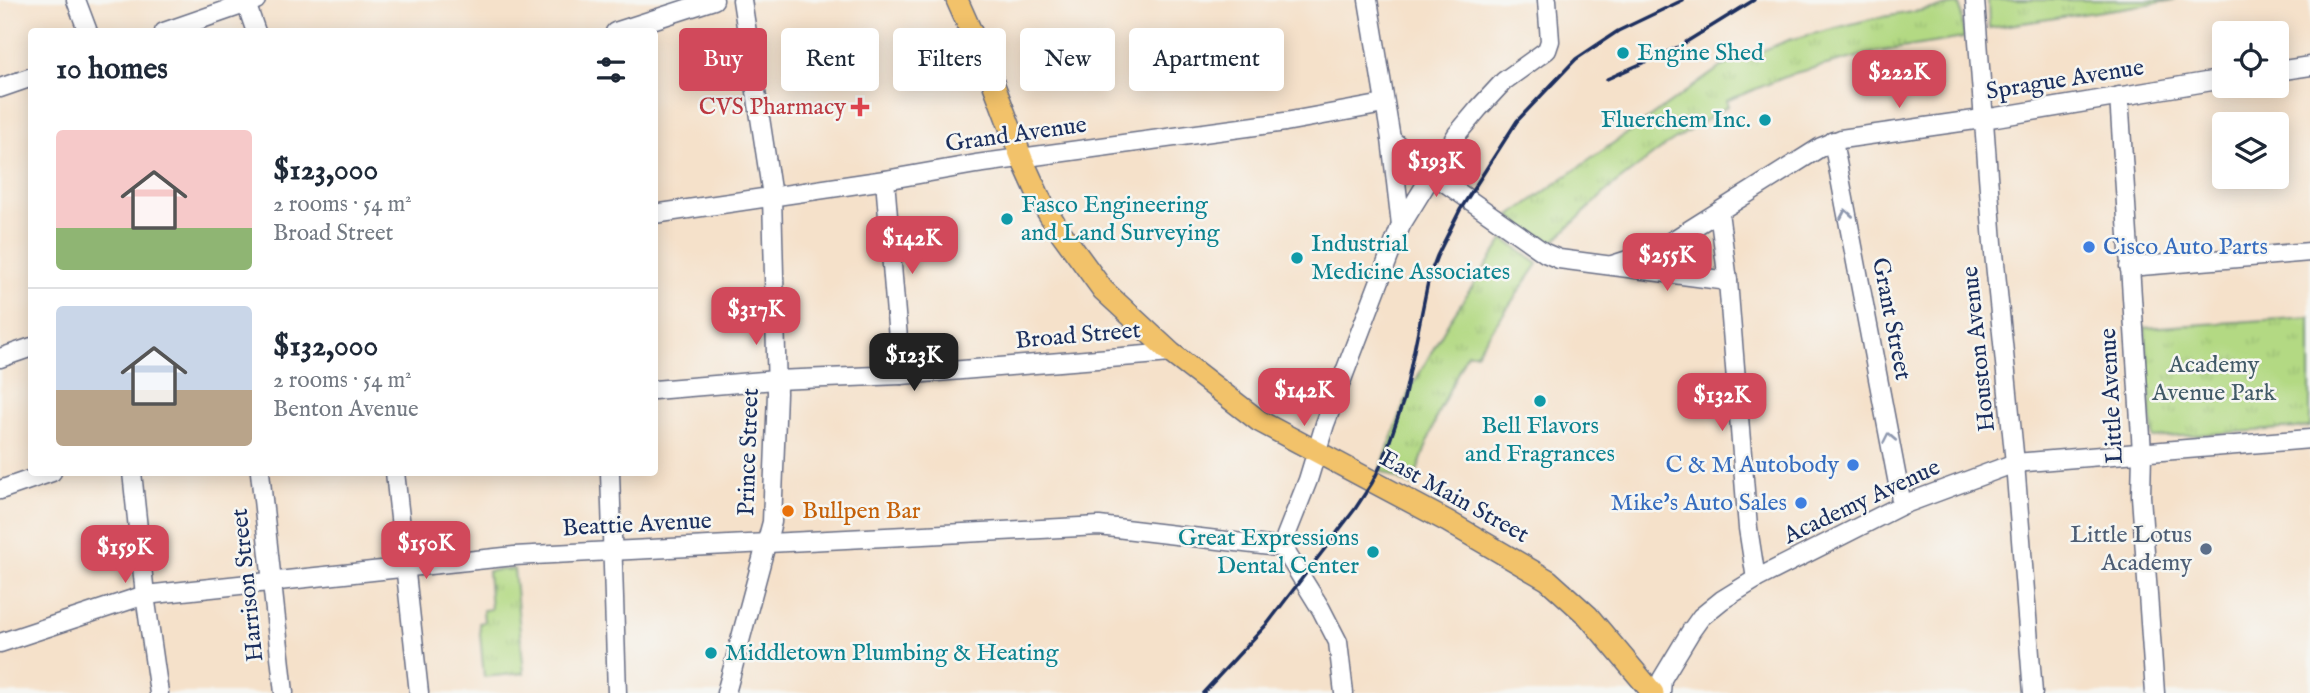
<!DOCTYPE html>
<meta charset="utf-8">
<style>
:root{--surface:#fff;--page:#f2f2f3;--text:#1f2937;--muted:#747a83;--line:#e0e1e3;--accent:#d1495b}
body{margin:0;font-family:"IM FELL English",serif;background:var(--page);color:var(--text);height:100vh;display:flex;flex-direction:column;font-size:26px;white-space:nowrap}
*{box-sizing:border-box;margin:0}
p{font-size:23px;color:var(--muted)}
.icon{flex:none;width:38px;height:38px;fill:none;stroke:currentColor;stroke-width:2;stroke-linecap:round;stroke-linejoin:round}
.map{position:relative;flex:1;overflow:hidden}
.panel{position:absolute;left:28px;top:28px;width:630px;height:448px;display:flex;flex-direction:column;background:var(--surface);border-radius:7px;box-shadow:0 4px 18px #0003}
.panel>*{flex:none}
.hud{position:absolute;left:679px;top:28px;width:665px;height:63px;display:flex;gap:14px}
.buttons{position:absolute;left:2212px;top:21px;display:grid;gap:14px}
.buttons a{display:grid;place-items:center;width:77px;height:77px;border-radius:7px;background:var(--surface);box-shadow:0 4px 18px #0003;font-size:35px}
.price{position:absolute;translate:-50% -60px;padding:0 16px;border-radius:14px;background:var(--accent);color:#fff;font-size:23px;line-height:46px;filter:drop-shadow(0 2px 4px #0008)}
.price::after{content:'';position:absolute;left:50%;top:42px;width:21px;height:16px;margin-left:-10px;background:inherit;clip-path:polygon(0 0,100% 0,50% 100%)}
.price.active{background:#222;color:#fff}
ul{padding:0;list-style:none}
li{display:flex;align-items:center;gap:21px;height:175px;padding:0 28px}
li+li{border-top:2px solid var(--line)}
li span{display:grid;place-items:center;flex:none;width:196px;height:140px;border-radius:7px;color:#555}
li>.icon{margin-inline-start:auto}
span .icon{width:84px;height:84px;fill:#fffc;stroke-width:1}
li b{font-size:30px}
h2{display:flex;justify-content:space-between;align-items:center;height:84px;padding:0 28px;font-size:30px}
.tag{padding:0 24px;border-radius:7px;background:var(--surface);box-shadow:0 4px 18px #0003;font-size:24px;line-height:63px}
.tag.active{background:var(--accent);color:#fff}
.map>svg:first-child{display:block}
</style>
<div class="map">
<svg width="2310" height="693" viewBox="0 0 2310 693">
<defs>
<pattern id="grass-tufts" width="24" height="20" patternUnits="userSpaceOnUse" patternTransform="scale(1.75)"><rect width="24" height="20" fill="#b3d983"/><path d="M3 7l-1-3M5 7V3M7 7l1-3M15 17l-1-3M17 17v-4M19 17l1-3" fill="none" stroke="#99bb74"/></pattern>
</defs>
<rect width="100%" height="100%" fill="#f6f6f2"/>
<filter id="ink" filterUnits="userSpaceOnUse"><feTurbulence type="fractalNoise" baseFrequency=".0143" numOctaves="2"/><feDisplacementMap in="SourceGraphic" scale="14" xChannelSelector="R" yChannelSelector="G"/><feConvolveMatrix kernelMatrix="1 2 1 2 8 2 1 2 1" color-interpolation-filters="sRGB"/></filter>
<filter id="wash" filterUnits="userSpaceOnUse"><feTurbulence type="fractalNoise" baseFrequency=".00686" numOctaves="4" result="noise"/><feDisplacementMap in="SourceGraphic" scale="28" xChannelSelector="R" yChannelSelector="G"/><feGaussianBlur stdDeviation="1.57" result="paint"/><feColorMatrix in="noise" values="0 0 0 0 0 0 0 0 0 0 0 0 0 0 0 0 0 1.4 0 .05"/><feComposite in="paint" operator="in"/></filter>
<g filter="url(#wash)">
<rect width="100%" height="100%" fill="#f5e1ca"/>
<g fill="url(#grass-tufts)" stroke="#678470" stroke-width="2">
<polygon points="1988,0 2175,0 1989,28"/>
<polygon points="1960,4 1964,38 1877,52 1795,73 1726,101 1728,106 1665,146 1611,187 1549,246 1510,216 1721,67 1789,40 1871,19"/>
<polygon points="1504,239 1538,264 1476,353 1467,353 1438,413 1412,486 1380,470 1409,392 1448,323"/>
<polygon points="2310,317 2310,427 2153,438 2145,328"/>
<polygon points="514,569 524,673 484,677 479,623 484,622 483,610 491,609 488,571"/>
</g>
</g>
<g filter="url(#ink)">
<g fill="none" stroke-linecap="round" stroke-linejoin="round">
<g stroke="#676d84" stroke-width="21">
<g id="minor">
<polyline points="76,0 88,32"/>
<polyline points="1368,0 1391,139 1401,225"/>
<polyline points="1975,0 1993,243 2015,463 2033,693"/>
<polyline points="246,3 256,32"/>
<polyline points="164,32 256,0"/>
<polyline points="615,32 714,0"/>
<polyline points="2277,71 2310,66"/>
<polyline points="0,88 32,77"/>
<polyline points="2119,96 2142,452 2141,496 2155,693"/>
<polyline points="1391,139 1431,173 1545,253 1559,259 1728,281"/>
<polyline points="1833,141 1902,505"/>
<polyline points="885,180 901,375"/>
<polyline points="1719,212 1728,281 1748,528 1756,579"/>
<polyline points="654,214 885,180 976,164 1285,122 1384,104"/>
<polyline points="1612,265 1656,251 1821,147 1841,139 1996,117 2224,79"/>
<polyline points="2129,267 2310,252"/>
<polyline points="0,358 32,347"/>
<polyline points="654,390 776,380 901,375 1171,353"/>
<polyline points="132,472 145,595 159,693"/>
<polyline points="260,472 284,693"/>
<polyline points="395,472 419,693"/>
<polyline points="610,472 617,693"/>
<polyline points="0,490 52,472"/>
<polyline points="0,643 145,595 514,556 1099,526 1286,548"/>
<polyline points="726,693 772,522 777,393 772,196 742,0"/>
<polyline points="1344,693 1338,642 1321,609 1287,554 1285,538 1308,480 1325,424 1401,225 1457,134 1479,108 1504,81 1547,50 1550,41 1547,0"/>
<polyline points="1661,693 1662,679 1691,631 1701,617 1722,600 1756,579 1902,505 2015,463 2310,439"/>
</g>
</g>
<g stroke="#676d84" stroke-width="24">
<polyline id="major" points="957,0 989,72 1022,159 1041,201 1057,227 1103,290 1171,353 1259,421 1447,521 1548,580 1588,616 1653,693"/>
</g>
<use href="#minor" stroke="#fff" stroke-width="18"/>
<use href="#major" stroke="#f2c26a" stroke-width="21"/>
<g stroke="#1b2f5e" stroke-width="3.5">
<polyline points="1607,79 1678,47 1754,0"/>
<polyline points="1203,693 1268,623 1355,509 1372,483 1383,461 1404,399 1429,277 1437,256 1460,210 1517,121 1576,59 1618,31 1683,0"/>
</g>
</g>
<defs><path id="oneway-chevron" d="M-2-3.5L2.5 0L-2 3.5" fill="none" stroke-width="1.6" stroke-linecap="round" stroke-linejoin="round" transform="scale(1.75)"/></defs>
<g stroke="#8d97ae">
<use href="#oneway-chevron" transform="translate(1846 214) rotate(-100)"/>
<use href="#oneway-chevron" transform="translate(1889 438) rotate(-101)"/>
</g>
</g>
<g fill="#0f9aa8" stroke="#f6f6f2" stroke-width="2.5">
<circle cx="1623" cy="53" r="7"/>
<circle cx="1765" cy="120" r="7"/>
<circle cx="1007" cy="219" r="7"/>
<circle cx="1297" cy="258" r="7"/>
<circle cx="1540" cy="401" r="7"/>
<circle cx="1373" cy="552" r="7"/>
<circle cx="711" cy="653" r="7"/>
</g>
<path fill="#e0444e" stroke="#f6f6f2" stroke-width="2.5" d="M856.5 96.5h7v7h7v7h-7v7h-7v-7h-7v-7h7z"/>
<g fill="#3f7fe0" stroke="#f6f6f2" stroke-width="2.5">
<circle cx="2089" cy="247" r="7"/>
<circle cx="1853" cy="465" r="7"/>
<circle cx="1801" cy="503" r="7"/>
</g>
<circle fill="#e8710a" stroke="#f6f6f2" stroke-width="2.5" cx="788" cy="511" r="7"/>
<circle fill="#5c6f8a" stroke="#f6f6f2" stroke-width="2.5" cx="2206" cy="549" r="7"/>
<g text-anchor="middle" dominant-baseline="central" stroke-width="5" stroke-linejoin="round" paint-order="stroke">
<g font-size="24" fill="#0d838f" stroke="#f6f6f2" text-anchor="start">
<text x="1637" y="53">Engine Shed</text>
<text x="1751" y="120" text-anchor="end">Fluerchem Inc.</text>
<text x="1021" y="205">Fasco Engineering<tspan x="1021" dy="28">and Land Surveying</tspan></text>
<text x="1311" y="244">Industrial<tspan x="1311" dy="28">Medicine Associates</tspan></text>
<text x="1540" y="426" text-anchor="middle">Bell Flavors<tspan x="1540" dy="28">and Fragrances</tspan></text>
<text x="1359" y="538" text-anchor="end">Great Expressions<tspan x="1359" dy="28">Dental Center</tspan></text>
<text x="725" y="653">Middletown Plumbing &amp; Heating</text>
</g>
<g font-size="24" fill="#1b2f5e" stroke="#f6f6f2">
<text transform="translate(2065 80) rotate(-9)">Sprague Avenue</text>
<text transform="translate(1016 135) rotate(-8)">Grand Avenue</text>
<text transform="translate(1891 319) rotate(79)">Grant Street</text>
<text transform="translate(1078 336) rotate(-5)">Broad Street</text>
<text transform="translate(1979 349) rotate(-96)">Houston Avenue</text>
<text transform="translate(2112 396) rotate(-93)">Little Avenue</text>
<text transform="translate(749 452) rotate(-88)">Prince Street</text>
<text transform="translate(1454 497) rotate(29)">East Main Street</text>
<text transform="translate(1862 502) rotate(-25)">Academy Avenue</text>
<text transform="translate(637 525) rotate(-3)">Beattie Avenue</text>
<text transform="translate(248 585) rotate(-96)">Harrison Street</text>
</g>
<g font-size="24" fill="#be3a42" stroke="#f6f6f2" text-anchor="end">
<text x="846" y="107">CVS Pharmacy</text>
</g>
<g font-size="24" fill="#366cbe" stroke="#f6f6f2" text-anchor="end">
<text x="2103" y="247" text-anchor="start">Cisco Auto Parts</text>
<text x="1839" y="465">C &amp; M Autobody</text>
<text x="1787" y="503">Mike's Auto Sales</text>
</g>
<g font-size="24" fill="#415a67" stroke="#f6f6f2">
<text x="2214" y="365">Academy<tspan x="2214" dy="28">Avenue Park</tspan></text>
</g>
<g font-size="24" fill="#c56008" stroke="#f6f6f2" text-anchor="start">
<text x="802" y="511">Bullpen Bar</text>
</g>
<g font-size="24" fill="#4e5e75" stroke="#f6f6f2" text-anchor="end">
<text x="2192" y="535">Little Lotus<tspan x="2192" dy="28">Academy</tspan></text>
</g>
</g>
</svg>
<div class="buttons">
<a><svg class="icon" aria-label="locate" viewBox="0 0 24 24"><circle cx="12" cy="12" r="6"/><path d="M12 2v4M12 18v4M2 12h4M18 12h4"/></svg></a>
<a><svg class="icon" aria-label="layers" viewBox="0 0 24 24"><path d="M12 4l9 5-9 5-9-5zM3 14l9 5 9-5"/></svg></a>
</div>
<b class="price" style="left:1899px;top:110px">$222K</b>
<b class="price" style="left:1436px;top:199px">$193K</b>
<b class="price" style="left:912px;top:276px">$142K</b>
<b class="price" style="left:1667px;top:293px">$255K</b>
<b class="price" style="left:756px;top:347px">$317K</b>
<b class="price active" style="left:914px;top:393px">$123K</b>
<b class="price" style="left:1304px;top:428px">$142K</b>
<b class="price" style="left:1722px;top:433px">$132K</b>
<b class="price" style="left:426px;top:581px">$150K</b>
<b class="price" style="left:125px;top:585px">$159K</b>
<div class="hud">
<a class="tag active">Buy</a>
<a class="tag">Rent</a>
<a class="tag">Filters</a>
<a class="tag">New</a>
<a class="tag">Apartment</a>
</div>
<section class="panel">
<h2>10 homes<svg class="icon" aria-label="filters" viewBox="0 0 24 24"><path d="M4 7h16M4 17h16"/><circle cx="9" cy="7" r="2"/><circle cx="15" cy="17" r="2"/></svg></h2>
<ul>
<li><span style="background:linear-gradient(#f6c9c9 70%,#8fb573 0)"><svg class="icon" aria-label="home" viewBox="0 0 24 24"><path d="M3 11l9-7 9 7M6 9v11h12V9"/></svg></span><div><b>$123,000</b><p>2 rooms · 54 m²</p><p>Broad Street</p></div></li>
<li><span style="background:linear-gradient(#c9d6e8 60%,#b9a48a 0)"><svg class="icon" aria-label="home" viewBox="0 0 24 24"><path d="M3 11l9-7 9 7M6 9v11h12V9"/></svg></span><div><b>$132,000</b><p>2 rooms · 54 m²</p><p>Benton Avenue</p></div></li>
</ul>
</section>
</div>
